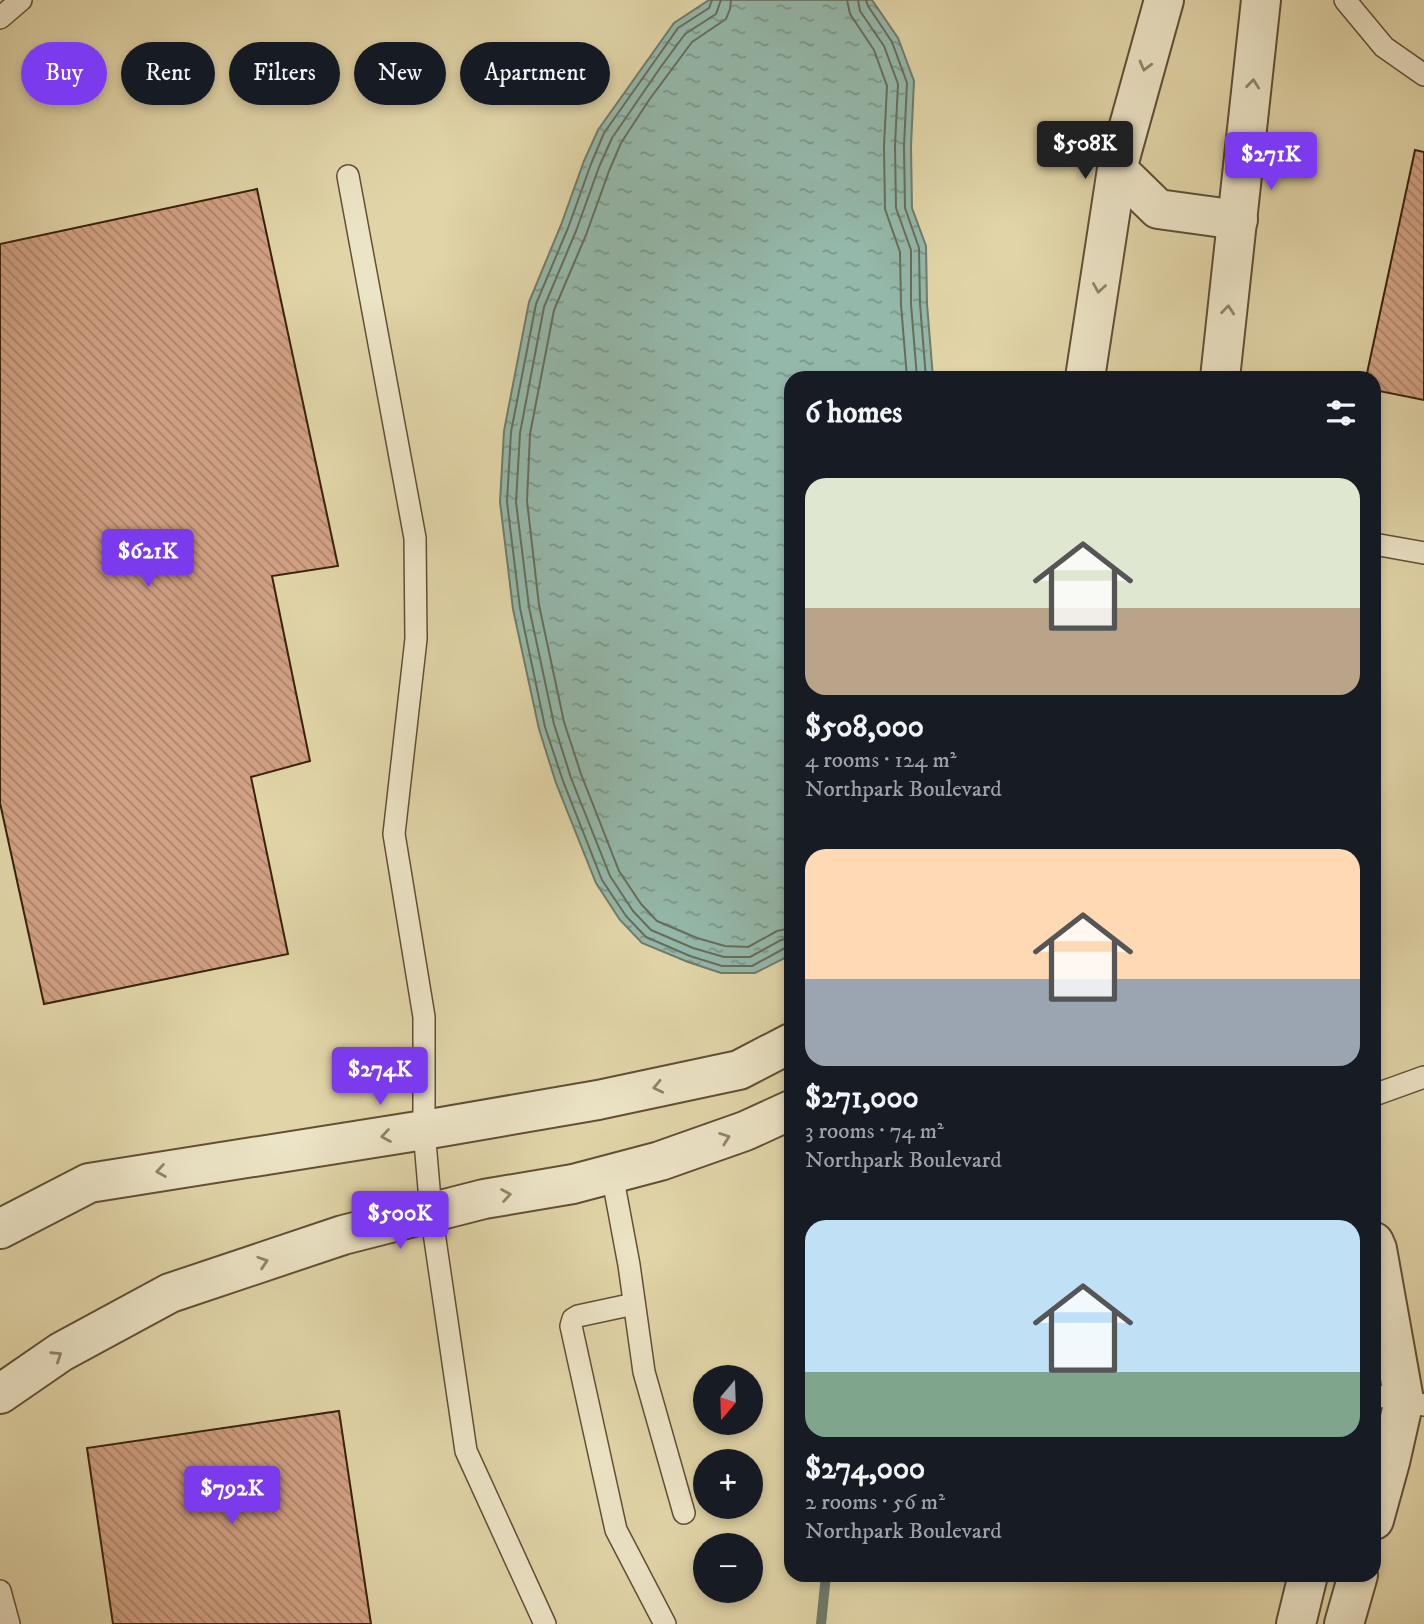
<!DOCTYPE html>
<meta charset="utf-8">
<style>
:root{--surface:#171b24;--page:#242831;--text:#f1f3f6;--muted:#9ea1a6;--accent:#7c3aed}
body{margin:0;font-family:"IM FELL DW Pica",serif;background:var(--page);color:var(--text);height:100vh;display:flex;flex-direction:column;font-size:26px;white-space:nowrap}
*{box-sizing:border-box;margin:0}
p{font-size:23px;color:var(--muted)}
.icon{flex:none;width:38px;height:38px;fill:none;stroke:currentColor;stroke-width:2;stroke-linecap:round;stroke-linejoin:round}
.map{position:relative;flex:1;overflow:hidden}
.panel{position:absolute;left:784px;top:371px;width:597px;height:1211px;display:flex;flex-direction:column;background:var(--surface);border-radius:21px;box-shadow:0 4px 10px #0003}
.panel>*{flex:none}
.banner{position:absolute;left:21px;top:42px;width:658px;height:63px;display:flex;gap:14px}
.needle{width:46px;rotate:199deg}
.buttons{position:absolute;left:693px;top:1365px;display:grid;gap:14px}
.buttons a{display:grid;place-items:center;width:70px;height:70px;border-radius:50%;background:var(--surface);box-shadow:0 4px 10px #0003;font-size:35px}
.price{position:absolute;translate:-50% -60px;padding:0 16px;border-radius:7px;background:var(--accent);color:#fff;font-size:23px;line-height:46px;filter:drop-shadow(0 2px 4px #0008)}
.price::after{content:'';position:absolute;left:50%;top:42px;width:21px;height:16px;margin-left:-10px;background:inherit;clip-path:polygon(0 0,100% 0,50% 100%)}
.price.selected{background:#222;color:#fff}
ul{padding:0;list-style:none}
li{display:grid;align-content:center;gap:14px;height:371px;padding:0 21px}
li span{display:grid;place-items:center;height:217px;border-radius:21px;color:#555}
li>.icon{margin-inline-start:auto}
span .icon{width:126px;height:126px;fill:#fffc;stroke-width:1}
li b{font-size:30px}
h2{display:flex;justify-content:space-between;align-items:center;height:84px;padding:0 21px;font-size:30px}
.tag{padding:0 24px;border-radius:32px;background:var(--surface);box-shadow:0 4px 10px #0003;font-size:24px;line-height:63px}
.tag.selected{background:var(--accent);color:#fff}
.map>svg:first-child{display:block}
</style>
<div class="map">
<svg width="1424" height="1624" viewBox="0 0 1424 1624">
<defs>
<pattern id="water-ripples" width="26" height="14" patternUnits="userSpaceOnUse" patternTransform="scale(1.75)"><rect width="26" height="14" fill="#94b8aa"/><path d="M2 4q2-2 4 0t4 0M15 11q2-2 4 0t4 0" fill="none" stroke="#7a9589"/></pattern>
<pattern id="building-back-hatch" width="6" height="6" patternUnits="userSpaceOnUse" patternTransform="scale(1.75)"><rect width="6" height="6" fill="#d3a285"/><path d="M-1 5l2 2M0 0l6 6M5-1l2 2" fill="none" stroke="#ac846b"/></pattern>
</defs>
<rect width="100%" height="100%" fill="#e1d5a8"/>
<filter id="stains"><feTurbulence type="fractalNoise" baseFrequency=".00286" numOctaves="4"/><feColorMatrix values="0 0 0 0 .2 0 0 0 0 .09 0 0 0 0 .02 0 0 0 .5 -.17"/></filter>
<radialGradient id="worn" r=".72"><stop offset=".6" stop-color="#630" stop-opacity="0"/><stop offset="1" stop-color="#630" stop-opacity=".3"/></radialGradient>
<polygon fill="url(#water-ripples)" stroke="#6f7c6c" stroke-width="2" points="709,0 872,0 898,38 914,81 911,146 912,208 926,246 927,304 933,378 791,378 791,952 783,959 755,973 721,973 688,962 642,943 620,920 596,883 556,783 539,729 513,609 500,502 504,431 529,302 561,225 584,161 598,130 674,23"/>
<g fill="none" stroke-linecap="round" stroke-linejoin="round">
<g stroke="#666d5c" stroke-width="2">
<polyline points="712,0 709,8 678,28 604,133 591,164 568,228 536,304 511,432 507,502 520,608 545,727 563,781 602,880 626,916 646,937 690,956 722,966 752,966 785,948 791,947"/>
<polyline points="721,0 716,14 685,34 660,68 612,138 599,167 576,231 544,307 520,433 516,502 529,607 554,724 571,778 610,876 633,911 651,930 693,948 724,957 750,957 781,940 791,938"/>
<polyline points="731,0 730,9 726,19 692,42 649,100 621,143 609,171 586,235 554,310 530,434 527,501 539,605 564,722 581,774 619,871 641,904 657,921 697,938 725,946 748,947 777,931 791,928"/>
<polyline points="847,0 850,14 874,50 887,86 884,146 885,209 900,252 901,305 907,378"/>
<polyline points="858,0 860,11 884,46 898,84 895,146 896,208 911,250 911,304 917,378"/>
<polyline points="866,0 868,6 892,42 907,83 904,146 905,208 919,248 920,304 926,378"/>
</g>
<polyline stroke="#6f7c6c" stroke-width="10" points="821,1624 826,1575"/>
</g>
<g fill="url(#building-back-hatch)" stroke="#38220f" stroke-width="2">
<polygon points="1415,150 1424,152 1424,400 1374,390 1374,378 1366,378"/>
<polygon points="257,189 338,566 272,576 310,761 251,777 288,954 44,1004 0,803 0,244"/>
<polygon points="339,1411 371,1624 113,1624 87,1448"/>
</g>
<g fill="none" stroke-linecap="round" stroke-linejoin="round">
<g stroke="#624f35" stroke-width="24">
<g id="lane">
<polyline points="1345,0 1384,47 1424,75"/>
<polyline points="0,18 21,0"/>
<polyline points="348,176 415,538 416,639 394,834 424,1017 424,1130 431,1212 466,1451 545,1624"/>
<polyline points="1374,544 1424,553"/>
<polyline points="1374,1095 1424,1077"/>
<polyline points="612,1174 629,1265 644,1372 684,1513"/>
<polyline points="634,1304 578,1316 573,1319 571,1326 616,1530 665,1624"/>
<polyline points="1374,1395 1424,1405"/>
<polyline points="0,1591 9,1624"/>
</g>
</g>
<g stroke="#624f35" stroke-width="42">
<g id="street">
<polyline points="1117,169 1158,209 1238,220"/>
<polyline points="1085,378 1117,169 1164,0"/>
<polyline points="1220,378 1261,0"/>
<polyline points="0,1229 89,1183 424,1130 598,1100 739,1070 791,1043"/>
<polyline points="1374,1242 1377,1249 1404,1400 1390,1462 1374,1520"/>
<polyline points="0,1394 61,1352 170,1293 343,1235 484,1199 573,1184 660,1161 745,1131 791,1110"/>
<polyline points="1296,1624 1308,1575"/>
<polyline points="1344,1624 1358,1575"/>
</g>
</g>
<use href="#lane" stroke="#ece4c6" stroke-width="21"/>
<use href="#street" stroke="#ece4c6" stroke-width="38"/>
</g>
<defs><path id="oneway-chevron" d="M-2-3.5L2.5 0L-2 3.5" fill="none" stroke-width="1.6" stroke-linecap="round" stroke-linejoin="round" transform="scale(1.75)"/></defs>
<g stroke="#92836a">
<use href="#oneway-chevron" transform="translate(1145 66) rotate(105)"/>
<use href="#oneway-chevron" transform="translate(1253 84) rotate(-84)"/>
<use href="#oneway-chevron" transform="translate(1099 288) rotate(99)"/>
<use href="#oneway-chevron" transform="translate(1228 310) rotate(-84)"/>
<use href="#oneway-chevron" transform="translate(658 1087) rotate(168)"/>
<use href="#oneway-chevron" transform="translate(386 1136) rotate(171)"/>
<use href="#oneway-chevron" transform="translate(725 1138) rotate(-20)"/>
<use href="#oneway-chevron" transform="translate(161 1171) rotate(171)"/>
<use href="#oneway-chevron" transform="translate(506 1195) rotate(-9)"/>
<use href="#oneway-chevron" transform="translate(263 1262) rotate(-18)"/>
<use href="#oneway-chevron" transform="translate(57 1356) rotate(-33)"/>
</g>
<rect width="100%" height="100%" filter="url(#stains)"/>
<rect width="100%" height="100%" fill="url(#worn)"/>
</svg>
<div class="buttons">
<a><svg class="needle" viewBox="-14 -14 28 28"><path d="M0-13l5 13h-10z" fill="#e53935"/><path d="M0 13l5-13h-10z" fill="#9ea1a6"/></svg></a>
<a>+</a>
<a>−</a>
</div>
<b class="price selected" style="left:1085px;top:181px">$508K</b>
<b class="price" style="left:1271px;top:192px">$271K</b>
<b class="price" style="left:148px;top:589px">$621K</b>
<b class="price" style="left:380px;top:1107px">$274K</b>
<b class="price" style="left:400px;top:1251px">$500K</b>
<b class="price" style="left:232px;top:1526px">$792K</b>
<div class="banner">
<a class="tag selected">Buy</a>
<a class="tag">Rent</a>
<a class="tag">Filters</a>
<a class="tag">New</a>
<a class="tag">Apartment</a>
</div>
<section class="panel">
<h2>6 homes<svg class="icon" aria-label="filters" viewBox="0 0 24 24"><path d="M4 7h16M4 17h16"/><circle cx="9" cy="7" r="2"/><circle cx="15" cy="17" r="2"/></svg></h2>
<ul>
<li><span style="background:linear-gradient(#dfe7d0 60%,#b9a48a 0)"><svg class="icon" aria-label="home" viewBox="0 0 24 24"><path d="M3 11l9-7 9 7M6 9v11h12V9"/></svg></span><div><b>$508,000</b><p>4 rooms · 124 m²</p><p>Northpark Boulevard</p></div></li>
<li><span style="background:linear-gradient(#ffd9b3 60%,#9aa5b1 0)"><svg class="icon" aria-label="home" viewBox="0 0 24 24"><path d="M3 11l9-7 9 7M6 9v11h12V9"/></svg></span><div><b>$271,000</b><p>3 rooms · 74 m²</p><p>Northpark Boulevard</p></div></li>
<li><span style="background:linear-gradient(#bfe0f5 70%,#7fa58c 0)"><svg class="icon" aria-label="home" viewBox="0 0 24 24"><path d="M3 11l9-7 9 7M6 9v11h12V9"/></svg></span><div><b>$274,000</b><p>2 rooms · 56 m²</p><p>Northpark Boulevard</p></div></li>
</ul>
</section>
</div>
